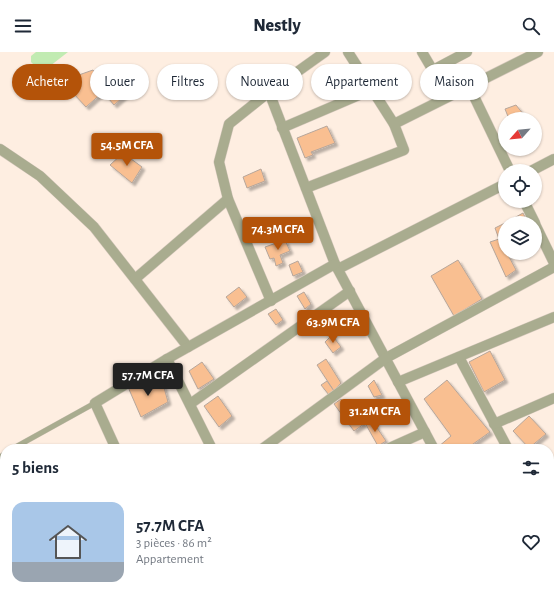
<!DOCTYPE html>
<html lang="fr">
<meta charset="utf-8">
<style>
:root{--surface:#fff;--page:#f2f2f3;--text:#1f2937;--muted:#747a83;--accent:#b45309}
body{margin:0;font-family:"Alegreya Sans",sans-serif;background:var(--page);color:var(--text);height:100vh;display:flex;flex-direction:column;font-size:15px;white-space:nowrap}
*{box-sizing:border-box;margin:0}
p{font-size:13px;color:var(--muted)}
.icon{flex:none;width:22px;height:22px;fill:none;stroke:currentColor;stroke-width:2;stroke-linecap:round;stroke-linejoin:round}
.map{position:relative;flex:1;overflow:hidden}
.details{position:absolute;left:0px;top:392px;width:554px;height:156px;display:flex;flex-direction:column;background:var(--surface);border-radius:16px 16px 0 0;box-shadow:0 1px 3px #0004}
.details>*{flex:none}
.guide{position:absolute;left:12px;top:12px;width:530px;height:36px;display:flex;gap:8px}
.needle{width:26px;rotate:243deg}
.fabs{position:absolute;left:498px;top:60px;display:grid;gap:8px}
.fabs a{display:grid;place-items:center;width:44px;height:44px;border-radius:50%;background:var(--surface);box-shadow:0 1px 3px #0004;font-size:20px}
.price{position:absolute;translate:-50% -34px;padding:0 9px;border-radius:4px;background:var(--accent);color:#fff;font-size:13px;line-height:26px;filter:drop-shadow(0 1px 2px #0008)}
.price::after{content:'';position:absolute;left:50%;top:24px;width:12px;height:9px;margin-left:-6px;background:inherit;clip-path:polygon(0 0,100% 0,50% 100%)}
.price.current{background:#222;color:#fff}
ul{padding:0;list-style:none}
li{display:flex;align-items:center;gap:12px;height:100px;padding:0 12px}
li span{display:grid;place-items:center;flex:none;width:112px;height:80px;border-radius:12px;color:#555}
li>.icon{margin-inline-start:auto}
span .icon{width:48px;height:48px;fill:#fffc;stroke-width:1}
li b{font-size:17px}
h2{display:flex;justify-content:space-between;align-items:center;height:48px;padding:0 12px;font-size:17px}
.tag{padding:0 14px;border-radius:18px;background:var(--surface);box-shadow:0 1px 3px #0004;font-size:14px;line-height:36px}
.tag.current{background:var(--accent);color:#fff}
header{display:flex;justify-content:space-between;align-items:center;height:52px;padding:0 12px;background:var(--surface);font-size:18px;font-weight:800}
.map>svg:first-child{display:block}
</style>
<header><svg class="icon" aria-label="menu" viewBox="0 0 24 24"><path d="M4 6h16M4 12h16M4 18h16"/></svg>Nestly<svg class="icon" aria-label="search" viewBox="0 0 24 24"><circle cx="10" cy="10" r="6"/><path d="M15 15l6 6"/></svg></header>
<div class="map">
<svg width="554" height="548" viewBox="0 0 554 548">
<defs>
<filter id="shadow"><feDropShadow dx="3" dy="3" stdDeviation="1" flood-color="#0004"/></filter>
</defs>
<rect width="100%" height="100%" fill="#feeee1"/>
<polygon fill="#c1ebb2" points="36,0 68,0 50,14 35,14 31,10 31,4"/>
<g fill="#f9bf91" stroke="#b6a69b" filter="url(#shadow)">
<polygon points="93,18 102,31 107,27 114,35 119,30 128,41 114,53 103,40 86,55 73,41 73,25"/>
<polygon points="516,53 524,63 519,67 509,67 505,57"/>
<polygon points="327,74 335,91 311,100 313,103 305,106 297,86"/>
<polygon points="123,101 142,115 132,131 110,113"/>
<polygon points="261,117 265,129 247,136 243,125"/>
<polygon points="523,161 528,171 505,171"/>
<polygon points="505,171 505,184 499,187 495,176"/>
<polygon points="499,187 505,201 507,201 516,218 506,225 490,190"/>
<polygon points="285,188 290,199 280,203 283,211 276,214 274,206 270,207 265,195"/>
<polygon points="458,208 482,247 454,264 431,224"/>
<polygon points="298,209 303,220 293,224 289,213"/>
<polygon points="239,235 247,245 234,255 226,245"/>
<polygon points="304,240 311,252 305,257 297,244"/>
<polygon points="276,257 283,268 276,273 268,262"/>
<polygon points="332,283 341,295 333,301 325,290"/>
<polygon points="490,299 505,328 484,340 469,310"/>
<polygon points="326,307 341,331 334,339 317,313"/>
<polygon points="202,310 214,327 198,337 189,319"/>
<polygon points="140,327 143,337 163,332 168,350 141,365 128,335"/>
<polygon points="374,328 382,343 374,345 368,334"/>
<polygon points="447,328 490,380 466,397 439,397 438,395 451,384 424,347"/>
<polygon points="327,329 334,339 329,343 321,333"/>
<polygon points="218,344 232,364 219,375 204,354"/>
<polygon points="341,347 354,365 383,348 387,356 354,379 334,352"/>
<polygon points="529,364 546,382 529,396 513,379"/>
<polygon points="371,367 386,389 378,394 365,371"/>
</g>
<g fill="none" stroke-linecap="round" stroke-linejoin="round">
<g stroke="#d9cbc0" stroke-width="6">
<g id="service">
<polyline points="12,397 95,351"/>
<polyline points="0,405 5,402"/>
</g>
</g>
<g stroke="#d9cbc0" stroke-width="11">
<g id="minor">
<polyline points="422,0 448,44"/>
<polyline points="433,18 467,0"/>
<polyline points="469,34 510,119"/>
<polyline points="269,40 335,212 434,397"/>
<polyline points="394,72 538,0"/>
<polyline points="282,76 371,38"/>
<polyline points="0,97 40,124 94,175 188,295"/>
<polyline points="531,119 554,107"/>
<polyline points="306,136 404,98 394,72 348,0"/>
<polyline points="524,149 535,171"/>
<polyline points="535,172 554,211"/>
<polyline points="338,217 505,132"/>
<polyline points="135,227 228,147"/>
<polyline points="271,249 228,147 219,110 229,72 269,40 325,0"/>
<polyline points="459,305 508,397"/>
<polyline points="167,307 212,397"/>
<polyline points="398,330 554,265"/>
<polyline points="190,352 350,239"/>
<polyline points="494,372 554,346"/>
<polyline points="116,397 95,351 167,307 335,212"/>
<polyline points="262,397 386,306 554,215"/>
<polyline points="387,397 425,380"/>
<polyline points="549,473 554,483"/>
<polyline points="549,529 554,526"/>
<polyline points="181,543 183,548"/>
<polyline points="284,543 287,548"/>
<polyline points="513,546 520,543"/>
<polyline points="295,548 308,543"/>
</g>
</g>
<use href="#service" stroke="#a9ac8f" stroke-width="5"/>
<use href="#minor" stroke="#a9ac8f" stroke-width="10"/>
</g>
</svg>
<div class="fabs">
<a><svg class="needle" viewBox="-14 -14 28 28"><path d="M0-13l5 13h-10z" fill="#e53935"/><path d="M0 13l5-13h-10z" fill="#747a83"/></svg></a>
<a><svg class="icon" aria-label="locate" viewBox="0 0 24 24"><circle cx="12" cy="12" r="6"/><path d="M12 2v4M12 18v4M2 12h4M18 12h4"/></svg></a>
<a><svg class="icon" aria-label="layers" viewBox="0 0 24 24"><path d="M12 4l9 5-9 5-9-5zM3 14l9 5 9-5"/></svg></a>
</div>
<b class="price" style="left:127px;top:115px">54.5M CFA</b>
<b class="price" style="left:278px;top:199px">74.3M CFA</b>
<b class="price" style="left:333px;top:292px">63.9M CFA</b>
<b class="price current" style="left:148px;top:345px">57.7M CFA</b>
<b class="price" style="left:375px;top:381px">31.2M CFA</b>
<div class="guide">
<a class="tag current">Acheter</a>
<a class="tag">Louer</a>
<a class="tag">Filtres</a>
<a class="tag">Nouveau</a>
<a class="tag">Appartement</a>
<a class="tag">Maison</a>
</div>
<section class="details">
<h2>5 biens<svg class="icon" aria-label="filters" viewBox="0 0 24 24"><path d="M4 7h16M4 17h16"/><circle cx="9" cy="7" r="2"/><circle cx="15" cy="17" r="2"/></svg></h2>
<ul>
<li><span style="background:linear-gradient(#a9c7e8 75%,#9aa5b1 0)"><svg class="icon" aria-label="home" viewBox="0 0 24 24"><path d="M3 11l9-7 9 7M6 9v11h12V9"/></svg></span><div><b>57.7M CFA</b><p>3 pièces · 86 m²</p><p>Appartement</p></div><svg class="icon" aria-label="heart" viewBox="0 0 24 24"><path d="M12 20l-8-8c-3-5 5-10 8-4 3-6 11-1 8 4z"/></svg></li>
</ul>
</section>
</div>
